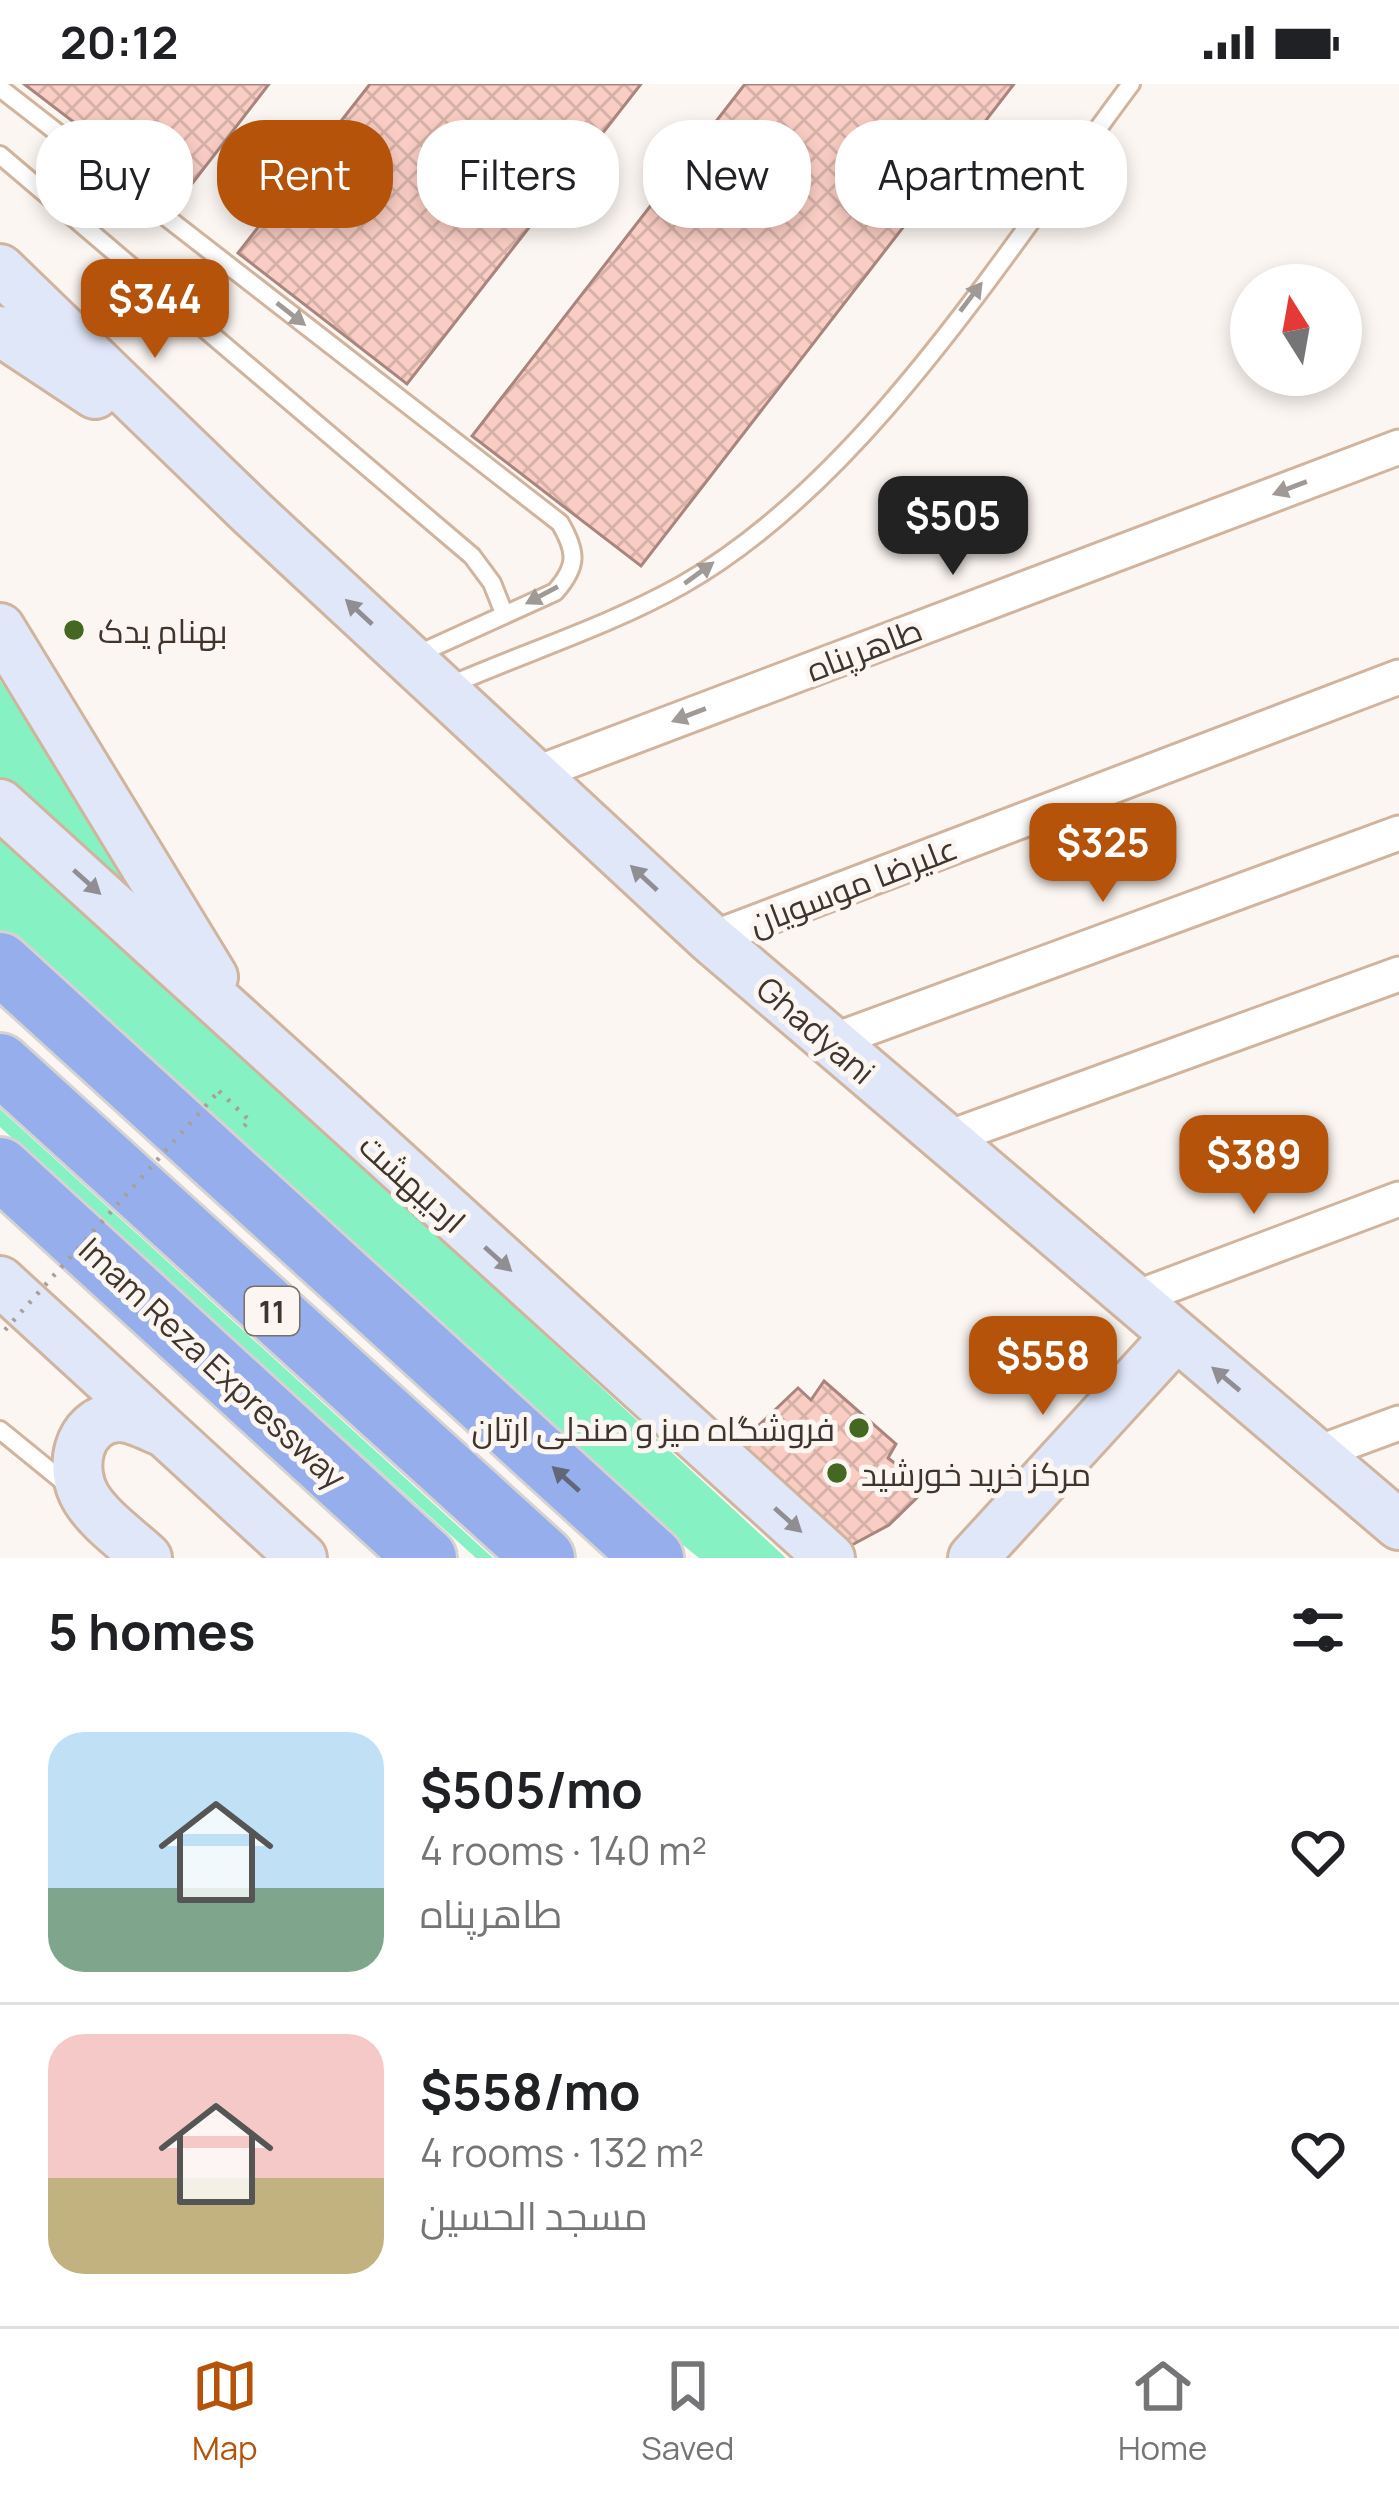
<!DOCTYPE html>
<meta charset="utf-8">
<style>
:root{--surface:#fff;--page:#f6f6f6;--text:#202124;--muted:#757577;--line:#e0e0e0;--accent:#b45309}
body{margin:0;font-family:Manrope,Cairo,sans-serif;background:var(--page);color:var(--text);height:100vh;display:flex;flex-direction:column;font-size:45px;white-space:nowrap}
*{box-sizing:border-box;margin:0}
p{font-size:39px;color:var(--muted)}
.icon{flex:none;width:66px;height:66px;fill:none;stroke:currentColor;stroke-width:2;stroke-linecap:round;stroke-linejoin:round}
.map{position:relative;height:1474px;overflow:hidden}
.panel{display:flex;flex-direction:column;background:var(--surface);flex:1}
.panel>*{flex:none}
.top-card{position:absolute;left:36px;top:36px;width:1329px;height:108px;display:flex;gap:24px}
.needle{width:78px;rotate:349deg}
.fabs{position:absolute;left:1230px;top:180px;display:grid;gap:24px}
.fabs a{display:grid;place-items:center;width:132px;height:132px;border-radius:50%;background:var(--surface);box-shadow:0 6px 18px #0003;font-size:60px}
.price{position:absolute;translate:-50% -102px;padding:0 27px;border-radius:24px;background:var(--accent);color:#fff;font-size:39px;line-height:78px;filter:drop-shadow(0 3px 6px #0008)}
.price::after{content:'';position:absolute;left:50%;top:72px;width:36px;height:27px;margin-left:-18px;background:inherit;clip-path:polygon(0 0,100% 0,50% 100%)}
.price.selected{background:#222;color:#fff}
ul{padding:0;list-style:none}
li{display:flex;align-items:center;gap:36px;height:300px;padding:0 48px}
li+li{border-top:3px solid var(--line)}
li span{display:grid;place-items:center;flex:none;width:336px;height:240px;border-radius:36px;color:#555}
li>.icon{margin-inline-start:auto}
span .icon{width:144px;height:144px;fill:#fffc;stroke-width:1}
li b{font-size:51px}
h2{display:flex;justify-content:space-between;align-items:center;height:144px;padding:0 48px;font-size:51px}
.tag{padding:0 42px;border-radius:48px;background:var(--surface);box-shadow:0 6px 18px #0003;font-size:42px;line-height:108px}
.tag.selected{background:var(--accent);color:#fff}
.status{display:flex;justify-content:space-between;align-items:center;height:84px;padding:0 60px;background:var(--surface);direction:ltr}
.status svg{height:33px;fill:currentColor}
.dock{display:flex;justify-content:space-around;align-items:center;height:168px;border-top:3px solid var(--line);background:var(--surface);font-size:33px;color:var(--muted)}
.dock a{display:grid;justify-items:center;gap:6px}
.dock .selected{color:var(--accent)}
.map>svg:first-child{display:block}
</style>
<div class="status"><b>20:12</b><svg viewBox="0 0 49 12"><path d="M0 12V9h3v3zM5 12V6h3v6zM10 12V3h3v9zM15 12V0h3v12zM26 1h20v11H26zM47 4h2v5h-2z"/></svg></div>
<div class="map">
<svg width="1399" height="1474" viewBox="0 0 1399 1474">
<defs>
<pattern id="building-cross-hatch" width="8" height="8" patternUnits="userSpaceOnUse" patternTransform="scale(3)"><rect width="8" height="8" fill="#f9cdc3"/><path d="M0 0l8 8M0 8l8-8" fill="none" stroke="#d6b1a8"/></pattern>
</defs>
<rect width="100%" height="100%" fill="#fcf6f2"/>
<g fill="#86f1c3">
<polygon points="0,596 155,837 0,694"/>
<polygon points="0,748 786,1474 699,1474 525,1332 0,853"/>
<polygon points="0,1025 493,1474 476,1474 0,1043"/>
</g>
<g fill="url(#building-cross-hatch)" stroke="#a8857d" stroke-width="3">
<polygon points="24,0 269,0 178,118"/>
<polygon points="370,0 641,0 407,300 238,169"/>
<polygon points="745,0 1014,0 641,482 472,352"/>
<polygon points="824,1297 896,1360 888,1374 927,1404 889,1441 850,1462 738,1361 798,1304 811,1316"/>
</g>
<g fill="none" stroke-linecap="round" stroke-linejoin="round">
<g stroke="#d0b49d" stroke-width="22">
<g id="lane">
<path d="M0,4L560,439C577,468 578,482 555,508L416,571"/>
<polyline points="0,71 472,472 492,499 504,529"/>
<path d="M446,603C523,569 609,542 682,501C864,398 1006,166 1131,0"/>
<polyline points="0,1346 70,1403"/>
</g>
</g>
<g stroke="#d0b49d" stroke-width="39">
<g id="street">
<polyline points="532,691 1399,363"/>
<polyline points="711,855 1399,593"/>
<polyline points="830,958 1399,749"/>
<polyline points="945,1055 1399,890"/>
<polyline points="1133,1215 1399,1115"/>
<polyline points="1315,1370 1399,1339"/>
</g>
</g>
<g stroke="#d0b49d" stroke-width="54">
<g id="secondary">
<polyline points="0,185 252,429 711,855 1399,1441"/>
<polyline points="0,247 95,310"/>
<polyline points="0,544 213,893"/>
<polyline points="0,720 830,1474"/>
<polyline points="0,1197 302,1474"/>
<path d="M147,1474C128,1456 100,1437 86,1414C69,1386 76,1337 117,1333C131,1332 149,1342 162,1347"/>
<polyline points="973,1474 1176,1252"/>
</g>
</g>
<g stroke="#d5d3d1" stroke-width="66">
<g id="highway">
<polyline points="0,879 653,1474"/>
<polyline points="0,980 544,1474"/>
<polyline points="0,1084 426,1474"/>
</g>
</g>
<polyline stroke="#a79f99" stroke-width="4.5" stroke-dasharray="3 9" stroke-linecap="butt" points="219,1007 250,1037 242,1044"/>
<use href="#lane" stroke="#fff" stroke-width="16"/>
<use href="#street" stroke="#fff" stroke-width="33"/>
<use href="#secondary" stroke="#e0e7f9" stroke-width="48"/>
<use href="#highway" stroke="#96afec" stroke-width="60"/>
<polyline stroke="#a79f99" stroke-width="4.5" stroke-dasharray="3 9" stroke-linecap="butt" points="5,1246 219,1007"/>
</g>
<defs><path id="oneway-solid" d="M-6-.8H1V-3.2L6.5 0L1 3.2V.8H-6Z" transform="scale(3)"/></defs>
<g fill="#a09a96">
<use href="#oneway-solid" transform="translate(971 213) rotate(-53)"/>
<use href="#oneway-solid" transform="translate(291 230) rotate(38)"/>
<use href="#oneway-solid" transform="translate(1290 404) rotate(159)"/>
<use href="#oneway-solid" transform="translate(699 489) rotate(-36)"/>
<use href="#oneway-solid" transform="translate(542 511) rotate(152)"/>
<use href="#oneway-solid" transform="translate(689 631) rotate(159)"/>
</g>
<g fill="#908e92">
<use href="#oneway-solid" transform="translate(359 528) rotate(-137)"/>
<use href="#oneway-solid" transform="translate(644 794) rotate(-137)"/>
<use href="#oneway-solid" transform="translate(87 798) rotate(42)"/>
<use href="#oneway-solid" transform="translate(498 1175) rotate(42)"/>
<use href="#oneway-solid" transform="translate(1226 1295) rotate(-140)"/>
<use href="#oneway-solid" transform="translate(788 1436) rotate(42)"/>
</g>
<use fill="#626679" href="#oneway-solid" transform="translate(566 1395) rotate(-138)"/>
<g fill="#446821" stroke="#fcf6f2" stroke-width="4.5">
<circle cx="74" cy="546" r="12"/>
<circle cx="859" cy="1344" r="12"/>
<circle cx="837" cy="1389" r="12"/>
</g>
<g text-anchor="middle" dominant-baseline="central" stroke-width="10" stroke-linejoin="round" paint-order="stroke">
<rect fill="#fcf6f2" stroke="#786f67" stroke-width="3" x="245" y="1203" width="54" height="48" rx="9"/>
<g font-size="30" font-weight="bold" fill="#40352c">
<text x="272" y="1227">11</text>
</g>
<g font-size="33" fill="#40352c" stroke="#fcf6f2" text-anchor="start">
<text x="98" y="546">بهنام یدک</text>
<text x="835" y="1344" text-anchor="end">فروشگاه میز و صندلی ارتان</text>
<text x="861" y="1389">مرکز خرید خورشید</text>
</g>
<g font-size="33" fill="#40352c" stroke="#fcf6f2">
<text transform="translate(864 565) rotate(-21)">طاهرپناه</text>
<text transform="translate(853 801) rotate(-21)">علیرضا موسویان</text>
<text transform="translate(816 946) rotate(41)">Ghadyani</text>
<text transform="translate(413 1099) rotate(42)">اردیبهشت</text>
<text transform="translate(213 1279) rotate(43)">Imam Reza Expressway</text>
</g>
</g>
</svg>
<div class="fabs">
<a><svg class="needle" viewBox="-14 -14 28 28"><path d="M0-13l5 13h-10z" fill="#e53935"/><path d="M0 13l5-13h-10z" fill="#757577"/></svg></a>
</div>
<b class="price" style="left:155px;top:277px">$344</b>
<b class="price selected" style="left:953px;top:494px">$505</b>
<b class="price" style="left:1103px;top:821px">$325</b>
<b class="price" style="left:1254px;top:1133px">$389</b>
<b class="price" style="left:1043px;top:1334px">$558</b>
<div class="top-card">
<a class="tag">Buy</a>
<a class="tag selected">Rent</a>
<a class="tag">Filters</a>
<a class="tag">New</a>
<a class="tag">Apartment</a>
</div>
</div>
<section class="panel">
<h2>5 homes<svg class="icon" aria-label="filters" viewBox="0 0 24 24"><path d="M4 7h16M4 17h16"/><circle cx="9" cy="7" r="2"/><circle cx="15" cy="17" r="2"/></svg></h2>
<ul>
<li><span style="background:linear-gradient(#bfe0f5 65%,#7fa58c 0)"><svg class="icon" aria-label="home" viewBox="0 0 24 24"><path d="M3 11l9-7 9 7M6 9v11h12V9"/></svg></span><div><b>$505/mo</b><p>4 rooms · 140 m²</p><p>طاهرپناه</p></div><svg class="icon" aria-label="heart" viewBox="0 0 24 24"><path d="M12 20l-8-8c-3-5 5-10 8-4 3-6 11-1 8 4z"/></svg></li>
<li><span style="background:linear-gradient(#f6c9c9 60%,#c2b280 0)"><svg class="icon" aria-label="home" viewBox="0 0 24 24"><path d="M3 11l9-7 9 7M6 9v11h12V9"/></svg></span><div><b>$558/mo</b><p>4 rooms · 132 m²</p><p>مسجد الحسین</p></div><svg class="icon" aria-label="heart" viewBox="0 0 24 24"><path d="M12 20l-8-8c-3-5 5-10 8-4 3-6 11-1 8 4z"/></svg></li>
</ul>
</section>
<nav class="dock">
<a class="selected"><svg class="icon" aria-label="map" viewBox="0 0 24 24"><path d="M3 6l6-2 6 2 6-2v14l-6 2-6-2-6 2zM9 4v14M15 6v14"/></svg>Map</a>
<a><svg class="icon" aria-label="saved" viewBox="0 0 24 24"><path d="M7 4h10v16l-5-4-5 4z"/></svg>Saved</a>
<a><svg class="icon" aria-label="home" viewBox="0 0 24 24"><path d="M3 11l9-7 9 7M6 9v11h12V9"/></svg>Home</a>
</nav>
